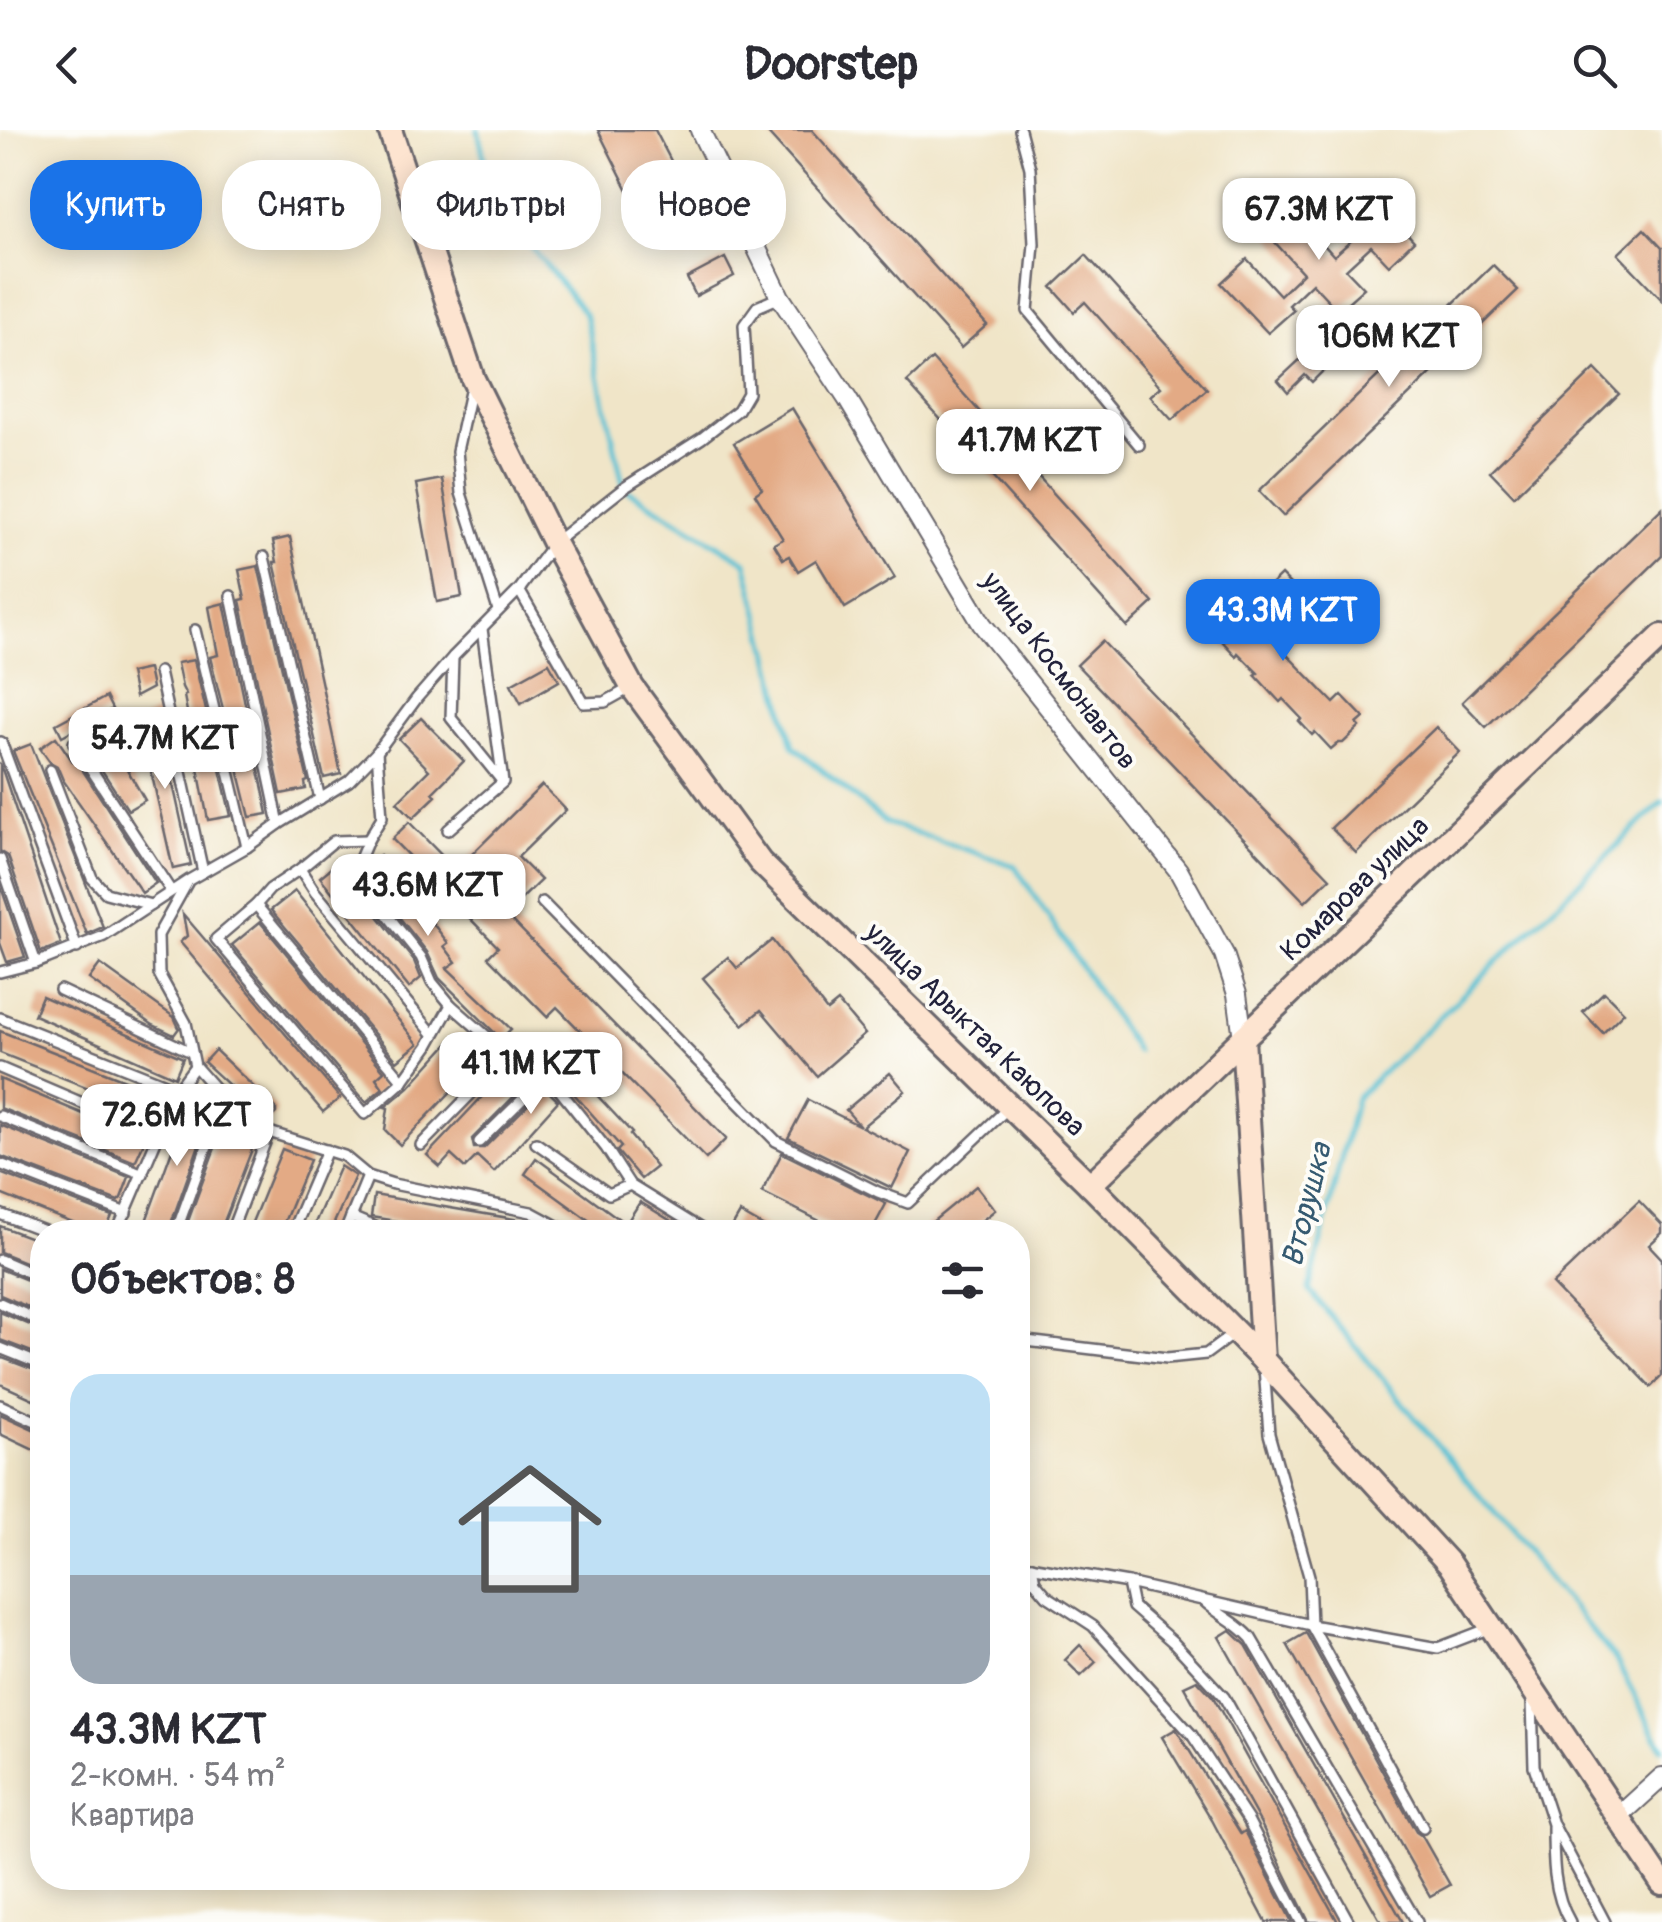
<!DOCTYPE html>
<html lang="ru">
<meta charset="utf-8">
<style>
:root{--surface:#fff;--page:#f2f2f3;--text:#2b2b33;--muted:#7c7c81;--line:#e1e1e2;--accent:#1a73e8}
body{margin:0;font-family:Pangolin,sans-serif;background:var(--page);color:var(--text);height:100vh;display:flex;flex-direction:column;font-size:38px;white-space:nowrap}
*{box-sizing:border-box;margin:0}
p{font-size:32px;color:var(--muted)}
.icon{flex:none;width:55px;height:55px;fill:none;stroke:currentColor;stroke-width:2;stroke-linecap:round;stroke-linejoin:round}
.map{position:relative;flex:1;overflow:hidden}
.panel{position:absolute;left:30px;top:1090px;width:1000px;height:670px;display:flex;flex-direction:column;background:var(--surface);border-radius:40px;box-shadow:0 5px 25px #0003}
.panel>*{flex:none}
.hud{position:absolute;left:30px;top:30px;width:1000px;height:90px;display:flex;gap:20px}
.price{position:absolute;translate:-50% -85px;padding:0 22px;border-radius:20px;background:#fff;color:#222;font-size:32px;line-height:65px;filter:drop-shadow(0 2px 5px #0008)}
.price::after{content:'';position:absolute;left:50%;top:60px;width:30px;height:22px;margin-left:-15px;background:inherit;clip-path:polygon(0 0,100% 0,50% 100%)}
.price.active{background:var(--accent);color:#fff}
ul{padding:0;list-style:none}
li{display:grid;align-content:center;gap:20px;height:530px;padding:0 40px}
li+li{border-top:2px solid var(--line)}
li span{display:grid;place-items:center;height:310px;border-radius:30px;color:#555}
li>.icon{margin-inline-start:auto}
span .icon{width:180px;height:180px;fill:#fffc;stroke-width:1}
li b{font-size:42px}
h2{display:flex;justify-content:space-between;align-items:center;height:120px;padding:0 40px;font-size:42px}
.tag{padding:0 35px;border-radius:40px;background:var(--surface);box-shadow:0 5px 25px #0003;font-size:35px;line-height:90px}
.tag.active{background:var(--accent);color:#fff}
header{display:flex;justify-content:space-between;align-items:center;height:130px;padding:0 40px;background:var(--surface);font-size:45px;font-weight:700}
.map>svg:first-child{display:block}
</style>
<header><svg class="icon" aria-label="back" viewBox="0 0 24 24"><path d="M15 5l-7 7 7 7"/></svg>Doorstep<svg class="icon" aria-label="search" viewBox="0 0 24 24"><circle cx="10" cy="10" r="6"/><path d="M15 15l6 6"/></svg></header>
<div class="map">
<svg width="1662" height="1792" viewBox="0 0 1662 1792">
<rect width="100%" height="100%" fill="#fdfcf7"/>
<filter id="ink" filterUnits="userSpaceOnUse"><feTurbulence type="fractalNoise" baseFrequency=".01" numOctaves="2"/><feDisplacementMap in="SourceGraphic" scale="20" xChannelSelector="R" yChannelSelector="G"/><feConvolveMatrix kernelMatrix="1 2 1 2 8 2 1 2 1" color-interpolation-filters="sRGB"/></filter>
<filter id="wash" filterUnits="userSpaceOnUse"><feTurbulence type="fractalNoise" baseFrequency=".0048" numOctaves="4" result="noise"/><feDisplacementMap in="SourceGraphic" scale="40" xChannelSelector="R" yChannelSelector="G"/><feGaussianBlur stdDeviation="2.25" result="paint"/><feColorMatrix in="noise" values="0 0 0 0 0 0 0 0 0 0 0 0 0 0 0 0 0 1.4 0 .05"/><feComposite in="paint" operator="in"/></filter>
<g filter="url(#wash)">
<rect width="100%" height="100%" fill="#f0e5c8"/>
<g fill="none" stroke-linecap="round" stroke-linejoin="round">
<g stroke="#58c1d4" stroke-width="5">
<polyline points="478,0 493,69 585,184 624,358 746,432 793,616 886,693 1015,736 1136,921"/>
<polyline points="1662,672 1356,968 1309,1160 1616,1530 1662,1618"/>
</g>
</g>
<g id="blocks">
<g fill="#e3aa85">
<polygon points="598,0 655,0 686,60 640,84"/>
<polygon points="765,0 812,0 987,195 961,218"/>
<polygon points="1368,61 1414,111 1389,135 1371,116 1346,139 1364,158 1338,181 1312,153 1289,175 1294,180 1268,203 1221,153 1247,129 1280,165 1303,143 1271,108 1297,85 1334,126 1360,103 1342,84"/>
<polygon points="1644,99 1662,118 1662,170 1618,124"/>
<polygon points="1086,125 1207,259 1172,290 1150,266 1161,257 1085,172 1074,182 1052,157"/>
<polygon points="725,128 734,146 696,166 687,148"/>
<polygon points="1493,135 1518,160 1283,386 1259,361"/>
<polygon points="1307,223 1323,241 1312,252 1305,245 1288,262 1278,250"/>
<polygon points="932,229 1153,473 1127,497 907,252"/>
<polygon points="1595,239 1619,264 1514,366 1490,341"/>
<polygon points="792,278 895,448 845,478 816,430 798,441 789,426 783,429 774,414 783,409 755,364 762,359 734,313"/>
<polygon points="442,349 462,467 437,472 416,354"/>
<polygon points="1662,378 1662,426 1486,597 1462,572"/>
<polygon points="290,407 341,644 324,648 274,432 277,432 273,411"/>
<polygon points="258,436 308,651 305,652 306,659 281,664 240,470 245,469 239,440"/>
<polygon points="1281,445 1307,471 1296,482 1281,467 1255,492 1334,573 1342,565 1364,588 1357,594 1360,597 1343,613 1338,613 1331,619 1315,602 1312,605 1299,591 1302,589 1283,569 1280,572 1255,545 1258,543 1238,523 1236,526 1223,512 1226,510 1209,493 1216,486 1213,484 1233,465 1235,468 1242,461 1253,472"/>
<polygon points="224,473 268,684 250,687 210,527 218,525 209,477"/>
<polygon points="1102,511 1330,748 1305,772 1077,535"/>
<polygon points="194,530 231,686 208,690 184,566 186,565 182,557 177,533"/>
<polygon points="549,533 559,551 521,573 511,554"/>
<polygon points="148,539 152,558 135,567 130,543"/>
<polygon points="106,567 112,579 62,606 56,594"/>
<polygon points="157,582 191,735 173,739 140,592"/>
<polygon points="421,588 464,631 433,662 436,666 413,688 397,672 429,640 399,609"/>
<polygon points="1436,597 1460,622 1356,723 1331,698"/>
<polygon points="56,607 73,632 76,630 156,753 142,763 63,650 57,636 50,632 40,618"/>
<polygon points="110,610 145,670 128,680 90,622"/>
<polygon points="31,614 103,797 87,804 13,621"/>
<polygon points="0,633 61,814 41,822 8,726 0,721"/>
<polygon points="542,655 566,680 518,727 541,750 506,784 726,1009 706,1029 557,877 547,887 488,827 498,817 392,709 409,692 456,740"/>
<polygon points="380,725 448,813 444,816 456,832 447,838 511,899 501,909 439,848 427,822 363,742 365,737"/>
<polygon points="332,737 345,753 349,750 414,831 421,848 409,858 320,747"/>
<polygon points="0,754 25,827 7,832 0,813"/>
<polygon points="295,761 418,914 397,931 271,780"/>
<polygon points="183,784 340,968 323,982 180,812 187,806"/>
<polygon points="260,792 384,941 376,948 383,958 366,972 232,815"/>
<polygon points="772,810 827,881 838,872 865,904 817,946 761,880 743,895 703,848 728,827 737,838"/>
<polygon points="100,834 174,887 179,898 174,905 153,895 89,849"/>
<polygon points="1604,862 1624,882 1603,903 1583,882"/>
<polygon points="42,866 183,928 175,947 34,885"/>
<polygon points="0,901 161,964 154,984 0,923"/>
<polygon points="457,904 483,928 400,1015 385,1000 388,978 385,977 409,957"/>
<polygon points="529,917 542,928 553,918 632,1003 630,1005 656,1037 641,1049 617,1021 621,1017 559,947 544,941 537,943 472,1009 474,1018 484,1018 545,958 558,971 494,1042 477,1026 465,1038 451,1025 440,1037 427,1025"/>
<polygon points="215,920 276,978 276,983 268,991 204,932"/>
<polygon points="890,943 905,961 862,997 910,1022 892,1058 788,1008 808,970 860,996 846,980"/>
<polygon points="0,949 145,1010 135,1032 0,978"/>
<polygon points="191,968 207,974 202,988 208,990 168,1102 142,1102"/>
<polygon points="0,995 129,1047 121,1068 118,1071 0,1026"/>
<polygon points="223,996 256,1009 220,1102 184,1102"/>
<polygon points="282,1019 310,1030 280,1102 248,1102"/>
<polygon points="782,1023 886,1074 871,1102 842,1102 762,1062"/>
<polygon points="536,1028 626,1094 640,1072 689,1102 605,1102 525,1044"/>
<polygon points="340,1036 355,1046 330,1102 311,1102"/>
<polygon points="0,1043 112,1086 105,1102 95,1102 0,1064"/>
<polygon points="976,1056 995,1080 968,1102 920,1102"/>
<polygon points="374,1065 532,1092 550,1102 465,1102 371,1087"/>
<polygon points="1639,1071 1662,1095 1662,1103 1649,1115 1662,1129 1662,1246 1651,1257 1552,1154"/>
<polygon points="740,1083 773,1102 729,1102"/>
<polygon points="0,1096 42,1112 42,1139 0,1122"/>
<polygon points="0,1139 42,1156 42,1183 0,1165"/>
<polygon points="0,1182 42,1200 42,1226 0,1210"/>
<polygon points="0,1227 42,1243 42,1273 0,1254"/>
<polygon points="0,1284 42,1303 42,1324 0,1304"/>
<polygon points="1230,1500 1246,1515 1403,1792 1381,1792 1219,1507"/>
<polygon points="1306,1503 1416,1702 1422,1706 1450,1755 1430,1766 1287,1514"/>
<polygon points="1080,1515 1096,1532 1081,1546 1065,1530"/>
<polygon points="1197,1550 1213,1567 1338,1792 1309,1792 1260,1692 1184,1556"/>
<polygon points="1176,1599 1241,1704 1245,1701 1292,1792 1266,1792 1212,1690 1162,1607"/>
</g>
</g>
</g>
<g filter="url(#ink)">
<use href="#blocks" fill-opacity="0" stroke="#6a666c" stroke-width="2.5"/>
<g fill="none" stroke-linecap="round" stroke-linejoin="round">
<g stroke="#6a666c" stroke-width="14">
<g id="lane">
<polyline points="1020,0 1030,38 1034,114 1028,181 1139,315"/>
<polyline points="471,257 457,321 461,363 498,480"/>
<polyline points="264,427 320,669"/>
<polyline points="519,460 584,573 605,572 632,557"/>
<polyline points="231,466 279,694"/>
<polyline points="195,500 247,717"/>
<polyline points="453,527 451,588 502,651"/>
<polyline points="159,542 203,742"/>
<polyline points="115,587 74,613 171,761"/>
<polyline points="1,612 77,818"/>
<polyline points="377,622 382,687 368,710 354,743 421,827 432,852 451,875 492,911 506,928 421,1015"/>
<polyline points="50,640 92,748 106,763 151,775"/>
<polyline points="448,700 503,652 482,499"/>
<polyline points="368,710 334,711 300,739 270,759 256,775 216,809 365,984 403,951 428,916 451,875"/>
<polyline points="0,729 36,833"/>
<polyline points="300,739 315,762 434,905"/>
<polyline points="187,753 158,805 159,844 186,893 195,936 224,969 269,1002 344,1026 368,1046 393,1054 531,1082 568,1102"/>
<polyline points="542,772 776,1011 878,1062 908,1073 1008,978"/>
<polyline points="256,775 403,951"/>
<polyline points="0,842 36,833 104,806 189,750 247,717 279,694 349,651 377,622 417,568 453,527 519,460 554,413 624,358 702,308 738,280 748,263 744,195 757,177 780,167"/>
<polyline points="60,860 191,922"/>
<polyline points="0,888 178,959"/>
<polyline points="0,938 157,1005"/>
<polyline points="0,986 143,1044"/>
<polyline points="479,1012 543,949 553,952 606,1018 630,1055 706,1102"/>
<polyline points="536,1013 609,1064 630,1055"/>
<polyline points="0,1034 126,1083"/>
<polyline points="0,1084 47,1102"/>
<polyline points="351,1087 387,1102"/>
<polyline points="117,1102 178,959 195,936"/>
<polyline points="176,1102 224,969"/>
<polyline points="231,1102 269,1002"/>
<polyline points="292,1102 327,1020"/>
<polyline points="345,1102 368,1046"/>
<polyline points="0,1130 42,1148"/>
<polyline points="0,1173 42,1192"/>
<polyline points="1018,1210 1167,1228 1206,1224 1233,1204"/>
<polyline points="0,1218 42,1235"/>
<polyline points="1264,1237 1269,1304 1309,1446 1311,1495 1423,1698"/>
<polyline points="0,1275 42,1294"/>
<polyline points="1018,1434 1128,1453 1311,1495 1438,1518 1490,1498"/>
<polyline points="1032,1436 1035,1452 1047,1466 1093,1496 1192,1605 1248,1690 1301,1792"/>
<polyline points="1128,1453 1133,1477 1173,1512 1224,1567 1349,1792"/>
<path d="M1204,1471C1220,1486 1236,1491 1251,1508L1417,1792"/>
<polyline points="1532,1571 1534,1636 1553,1694 1605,1792"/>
<path d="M1553,1697C1553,1728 1553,1764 1570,1792"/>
</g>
</g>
<g stroke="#6a666c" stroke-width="22">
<g id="street">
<polyline points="700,0 780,167 848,270 982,494 1178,740 1224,824 1237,864 1243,908"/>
<polyline points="1617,1688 1662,1647"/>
</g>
</g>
<g stroke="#6a666c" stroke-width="28">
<g id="secondary">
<polyline points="390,0 473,249 554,413 632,557 760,732 1090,1055 1263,1230 1450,1435 1662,1753"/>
<polyline points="1243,908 1263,1230"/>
<polyline points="1090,1055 1662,506"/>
</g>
</g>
<use href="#lane" stroke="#fff" stroke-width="9"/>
<use href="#street" stroke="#fff" stroke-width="18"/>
<use href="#secondary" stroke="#fde4d0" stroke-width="22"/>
</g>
</g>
<g text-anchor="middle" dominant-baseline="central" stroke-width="8" stroke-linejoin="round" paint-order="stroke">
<g font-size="28" fill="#22223b" stroke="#fdfcf7">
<text transform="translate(1059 541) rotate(53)">улица Космонавтов</text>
<text transform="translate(1355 759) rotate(-44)">Комарова улица</text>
<text transform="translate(975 900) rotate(44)">улица Арыктая Каюпова</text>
</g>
<g font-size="30" font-style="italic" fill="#355a71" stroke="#fdfcf7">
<text transform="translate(1307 1075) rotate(-76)">Вторушка</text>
</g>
</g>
</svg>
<b class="price" style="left:1319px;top:133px">67.3M KZT</b>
<b class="price" style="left:1389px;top:260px">106M KZT</b>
<b class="price" style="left:1030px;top:364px">41.7M KZT</b>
<b class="price active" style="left:1283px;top:534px">43.3M KZT</b>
<b class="price" style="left:165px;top:662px">54.7M KZT</b>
<b class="price" style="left:428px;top:809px">43.6M KZT</b>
<b class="price" style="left:531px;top:987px">41.1M KZT</b>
<b class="price" style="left:177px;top:1039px">72.6M KZT</b>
<div class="hud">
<a class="tag active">Купить</a>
<a class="tag">Снять</a>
<a class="tag">Фильтры</a>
<a class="tag">Новое</a>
</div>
<section class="panel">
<h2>Объектов: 8<svg class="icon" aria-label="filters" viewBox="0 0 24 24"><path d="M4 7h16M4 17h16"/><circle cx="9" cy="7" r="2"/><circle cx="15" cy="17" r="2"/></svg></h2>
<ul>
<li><span style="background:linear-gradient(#bfe0f5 65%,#9aa5b1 0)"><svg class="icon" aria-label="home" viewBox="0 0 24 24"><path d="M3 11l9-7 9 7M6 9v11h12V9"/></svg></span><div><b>43.3M KZT</b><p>2-комн. · 54 m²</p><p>Квартира</p></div></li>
</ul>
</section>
</div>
